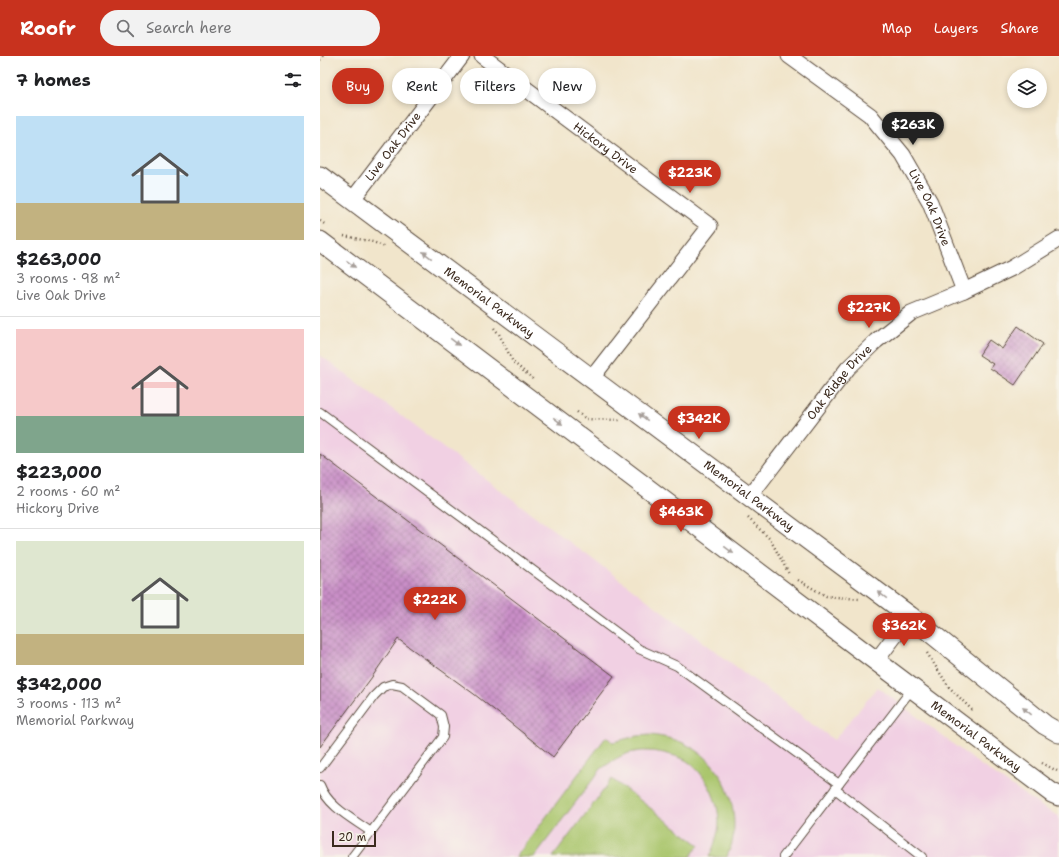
<!DOCTYPE html>
<meta charset="utf-8">
<style>
:root{--surface:#fff;--page:#f2f2f2;--text:#202124;--muted:#757577;--line:#e0e0e0;--accent:#c8321e}
body{margin:0;font-family:"Shantell Sans",sans-serif;background:var(--page);color:var(--text);height:100vh;display:flex;flex-direction:column;font-size:15px;white-space:nowrap}
*{box-sizing:border-box;margin:0}
p{font-size:13px;color:var(--muted)}
.icon{flex:none;width:22px;height:22px;fill:none;stroke:currentColor;stroke-width:2;stroke-linecap:round;stroke-linejoin:round}
.map{position:relative;flex:1;overflow:hidden}
.drawer{display:flex;flex-direction:column;background:var(--surface);width:320px}
.drawer>*{flex:none}
.top-card{position:absolute;left:12px;top:12px;width:380px;height:36px;display:flex;gap:8px}
.tools{position:absolute;left:687px;top:12px;display:grid;gap:8px}
.tools a{display:grid;place-items:center;width:40px;height:40px;border-radius:50%;background:var(--surface);box-shadow:0 2px 6px #0003;font-size:20px}
.scale{position:absolute;left:12px;bottom:10px;width:44px;box-sizing:border-box;padding-left:4px;border:2px solid #3b2a1e;border-top:0;font-size:11px;line-height:14px;white-space:nowrap;color:#3b2a1e;-webkit-text-stroke:3px #f7f3e8;paint-order:stroke}
.price{position:absolute;translate:-50% -34px;padding:0 9px;border-radius:14px;background:var(--accent);color:#fff;font-size:13px;line-height:26px;filter:drop-shadow(0 1px 2px #0008)}
.price::after{content:'';position:absolute;left:50%;top:24px;width:12px;height:9px;margin-left:-6px;background:inherit;clip-path:polygon(0 0,100% 0,50% 100%)}
.price.active{background:#222;color:#fff}
ul{padding:0;list-style:none}
li{display:grid;align-content:center;gap:8px;height:212px;padding:0 16px}
li+li{border-top:1px solid var(--line)}
li span{display:grid;place-items:center;height:124px;border-radius:0px;color:#555}
li>.icon{margin-inline-start:auto}
span .icon{width:72px;height:72px;fill:#fffc;stroke-width:1}
li b{font-size:17px}
h2{display:flex;justify-content:space-between;align-items:center;height:48px;padding:0 16px;font-size:17px}
.tag{padding:0 14px;border-radius:18px;background:var(--surface);box-shadow:0 2px 6px #0003;font-size:14px;line-height:36px}
.tag.active{background:var(--accent);color:#fff}
header{display:flex;align-items:center;gap:24px;box-sizing:border-box;height:56px;padding:0 20px;background:var(--accent);color:#fff}
header strong{font-size:19px}
nav{display:flex;gap:22px;margin-inline-start:auto;font-size:14px}
.search{width:280px;height:36px;background:var(--page);display:flex;align-items:center;gap:10px;box-sizing:border-box;padding:0 14px;border-radius:22px;color:var(--muted);font-size:15px}
main{display:flex;flex:1;min-height:0}
.map>svg:first-child{display:block}
</style>
<header>
<strong>Roofr</strong>
<div class="search"><svg class="icon" aria-label="search" viewBox="0 0 24 24"><circle cx="10" cy="10" r="6"/><path d="M15 15l6 6"/></svg>Search here</div>
<nav><a>Map</a><a>Layers</a><a>Share</a></nav>
</header>
<main>
<section class="drawer">
<h2>7 homes<svg class="icon" aria-label="filters" viewBox="0 0 24 24"><path d="M4 7h16M4 17h16"/><circle cx="9" cy="7" r="2"/><circle cx="15" cy="17" r="2"/></svg></h2>
<ul>
<li><span style="background:linear-gradient(#bfe0f5 70%,#c2b280 0)"><svg class="icon" aria-label="home" viewBox="0 0 24 24"><path d="M3 11l9-7 9 7M6 9v11h12V9"/></svg></span><div><b>$263,000</b><p>3 rooms · 98 m²</p><p>Live Oak Drive</p></div></li>
<li><span style="background:linear-gradient(#f6c9c9 70%,#7fa58c 0)"><svg class="icon" aria-label="home" viewBox="0 0 24 24"><path d="M3 11l9-7 9 7M6 9v11h12V9"/></svg></span><div><b>$223,000</b><p>2 rooms · 60 m²</p><p>Hickory Drive</p></div></li>
<li><span style="background:linear-gradient(#dfe7d0 75%,#c2b280 0)"><svg class="icon" aria-label="home" viewBox="0 0 24 24"><path d="M3 11l9-7 9 7M6 9v11h12V9"/></svg></span><div><b>$342,000</b><p>3 rooms · 113 m²</p><p>Memorial Parkway</p></div></li>
</ul>
</section>
<div class="map">
<svg width="739" height="801" viewBox="0 0 739 801">
<defs>
<pattern id="building-cross-hatch" width="8" height="8" patternUnits="userSpaceOnUse"><rect width="8" height="8" fill="#c98ec7"/><path d="M0 0l8 8M0 8l8-8" fill="none" stroke="#a474a1"/></pattern>
</defs>
<rect width="100%" height="100%" fill="#f7f3e8"/>
<filter id="ink" filterUnits="userSpaceOnUse"><feTurbulence type="fractalNoise" baseFrequency=".025" numOctaves="2"/><feDisplacementMap in="SourceGraphic" scale="8" xChannelSelector="R" yChannelSelector="G"/><feConvolveMatrix kernelMatrix="1 2 1 2 8 2 1 2 1" color-interpolation-filters="sRGB"/></filter>
<filter id="wash" filterUnits="userSpaceOnUse"><feTurbulence type="fractalNoise" baseFrequency=".012" numOctaves="4" result="noise"/><feDisplacementMap in="SourceGraphic" scale="16" xChannelSelector="R" yChannelSelector="G"/><feGaussianBlur stdDeviation="0.9" result="paint"/><feColorMatrix in="noise" values="0 0 0 0 0 0 0 0 0 0 0 0 0 0 0 0 0 1.4 0 .05"/><feComposite in="paint" operator="in"/></filter>
<g filter="url(#wash)">
<rect width="100%" height="100%" fill="#f1e5cb"/>
<polygon fill="#f1d0e3" points="0,299 514,684 558,631 659,708 724,752 739,760 739,801 0,801"/>
<g fill="#aac66d" stroke="#727846">
<path d="M331,679C344,681 357,683 369,690C403,707 420,750 412,787C411,791 408,796 407,801H389C393,793 396,784 398,775C403,752 387,718 367,705C361,701 351,699 344,697C334,695 323,694 314,696C301,698 291,706 281,713L214,801H196L286,681L293,686L317,680Z"/>
<polygon points="292,723 379,789 370,801 233,801"/>
</g>
<g id="blocks">
<g fill="url(#building-cross-hatch)">
<polygon points="698,270 723,288 695,329 670,312 673,308 659,299 669,284 682,293"/>
<polygon points="0,398 294,620 233,701 154,638 78,583 52,621 0,691"/>
</g>
</g>
</g>
<g filter="url(#ink)">
<use href="#blocks" fill-opacity="0" stroke="#564638" stroke-width="1"/>
<g fill="none" stroke-linecap="round" stroke-linejoin="round">
<g stroke="#564638" stroke-width="10">
<g id="service">
<polyline points="0,356 319,593 357,610 519,728"/>
<polyline points="0,712 54,640 63,631 72,628 82,630 121,659 124,671 123,681 32,801"/>
<path d="M0,729C8,751 33,763 51,776"/>
<polyline points="515,733 602,801"/>
<polyline points="463,801 592,633"/>
</g>
</g>
<g stroke="#564638" stroke-width="17">
<g id="minor">
<path id="s1" d="M162,0L390,170L271,323"/>
<path id="s2" d="M469,0L550,59L583,99L610,146L644,235"/>
<path id="s3" d="M33,143L142,0"/>
<path id="s4" d="M429,441L528,312L556,285L591,257L644,235L692,212L739,183"/>
<polyline points="556,605 590,560"/>
</g>
</g>
<g stroke="#564638" stroke-width="21">
<g id="tertiary">
<path id="s5" d="M0,120L590,560L725,669L739,677"/>
<path id="s6" d="M0,185L556,605L732,737L739,740"/>
</g>
</g>
<g stroke="#564638" stroke-width="2.5" stroke-dasharray="1 3" stroke-linecap="butt">
<polyline points="0,4 3,0"/>
<polyline points="0,165 6,169"/>
<polyline points="24,180 53,186 65,191"/>
<polyline points="174,272 179,278 193,306 214,324"/>
<polyline points="257,356 266,363 300,364"/>
<polyline points="428,462 450,483 469,518"/>
<polyline points="478,524 506,540 539,543"/>
<polyline points="607,597 629,631 653,655"/>
<polyline points="722,707 739,716"/>
</g>
<use href="#service" stroke="#fff" stroke-width="8"/>
<use href="#minor" stroke="#fff" stroke-width="15"/>
<use href="#tertiary" stroke="#fff" stroke-width="19"/>
</g>
<defs><path id="oneway-solid" d="M-6-.8H1V-3.2L6.5 0L1 3.2V.8H-6Z"/></defs>
<g fill="#a79f9a">
<use href="#oneway-solid" transform="translate(107 199) rotate(-143)"/>
<use href="#oneway-solid" transform="translate(31 208) rotate(37)"/>
<use href="#oneway-solid" transform="translate(135 286) rotate(37)"/>
<use href="#oneway-solid" transform="translate(323 361) rotate(-143)"/>
<use href="#oneway-solid" transform="translate(238 365) rotate(37)"/>
<use href="#oneway-solid" transform="translate(409 494) rotate(37)"/>
<use href="#oneway-solid" transform="translate(562 539) rotate(-144)"/>
<use href="#oneway-solid" transform="translate(707 655) rotate(-141)"/>
</g>
</g>
<g text-anchor="middle" dominant-baseline="central" stroke-width="4" stroke-linejoin="round" paint-order="stroke">
<g font-size="12" fill="#3b2a1e" stroke="#f7f3e8">
<text stroke="none"><textPath href="#s3" startOffset="66">Live Oak Drive</textPath></text>
<text stroke="none"><textPath href="#s1" startOffset="154">Hickory Drive</textPath></text>
<text stroke="none"><textPath href="#s2" startOffset="211">Live Oak Drive</textPath></text>
<text stroke="none"><textPath href="#s5" startOffset="211">Memorial Parkway</textPath></text>
<text stroke="none"><textPath href="#s4" startOffset="146">Oak Ridge Drive</textPath></text>
<text stroke="none"><textPath href="#s5" startOffset="535">Memorial Parkway</textPath></text>
<text stroke="none"><textPath href="#s6" startOffset="822">Memorial Parkway</textPath></text>
</g>
</g>
</svg>
<div class="tools">
<a><svg class="icon" aria-label="layers" viewBox="0 0 24 24"><path d="M12 4l9 5-9 5-9-5zM3 14l9 5 9-5"/></svg></a>
</div>
<div class="scale">20 m</div>
<b class="price active" style="left:593px;top:90px">$263K</b>
<b class="price" style="left:370px;top:138px">$223K</b>
<b class="price" style="left:549px;top:273px">$227K</b>
<b class="price" style="left:379px;top:384px">$342K</b>
<b class="price" style="left:361px;top:477px">$463K</b>
<b class="price" style="left:115px;top:565px">$222K</b>
<b class="price" style="left:584px;top:591px">$362K</b>
<div class="top-card">
<a class="tag active">Buy</a>
<a class="tag">Rent</a>
<a class="tag">Filters</a>
<a class="tag">New</a>
</div>
</div>
</main>
